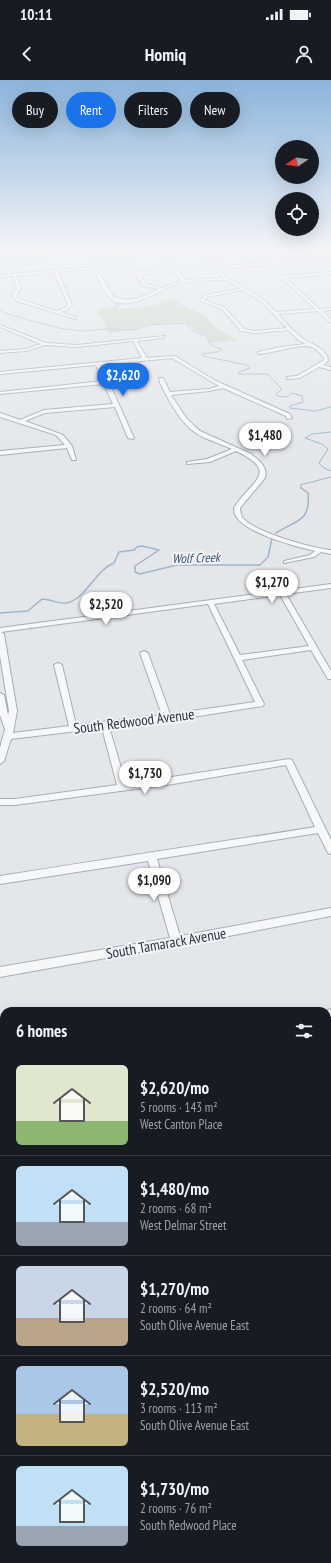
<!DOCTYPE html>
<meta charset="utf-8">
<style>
:root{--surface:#171b24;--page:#20242c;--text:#f1f3f6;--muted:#9ea1a6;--line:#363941;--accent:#1a73e8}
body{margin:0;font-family:"PT Sans Narrow",sans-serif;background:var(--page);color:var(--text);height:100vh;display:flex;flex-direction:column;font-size:15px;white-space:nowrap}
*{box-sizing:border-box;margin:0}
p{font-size:13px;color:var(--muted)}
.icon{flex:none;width:22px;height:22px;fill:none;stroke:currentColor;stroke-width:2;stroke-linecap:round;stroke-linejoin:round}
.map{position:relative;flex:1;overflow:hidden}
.details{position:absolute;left:0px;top:927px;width:331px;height:556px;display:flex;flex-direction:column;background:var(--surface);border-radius:12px 12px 0 0;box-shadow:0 4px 16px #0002}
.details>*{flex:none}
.hud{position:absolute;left:12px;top:12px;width:307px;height:36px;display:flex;gap:8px}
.needle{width:26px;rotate:257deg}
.controls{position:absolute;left:275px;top:60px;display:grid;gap:8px}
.controls a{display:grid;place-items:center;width:44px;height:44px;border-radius:50%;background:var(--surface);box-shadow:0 4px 16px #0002;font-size:20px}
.price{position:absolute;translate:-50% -34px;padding:0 9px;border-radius:14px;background:#fff;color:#222;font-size:13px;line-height:26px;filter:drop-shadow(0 1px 2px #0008)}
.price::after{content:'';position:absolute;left:50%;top:24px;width:12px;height:9px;margin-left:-6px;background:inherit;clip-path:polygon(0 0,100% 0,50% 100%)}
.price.on{background:var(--accent);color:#fff}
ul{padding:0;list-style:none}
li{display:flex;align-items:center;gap:12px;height:100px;padding:0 16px}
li+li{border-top:1px solid var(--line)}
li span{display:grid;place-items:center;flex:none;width:112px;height:80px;border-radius:6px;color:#555}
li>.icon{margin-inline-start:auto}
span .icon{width:48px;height:48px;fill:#fffc;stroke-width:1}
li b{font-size:17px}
h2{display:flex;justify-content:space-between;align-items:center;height:48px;padding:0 16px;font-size:17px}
.tag{padding:0 14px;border-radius:18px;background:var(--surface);box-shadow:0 4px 16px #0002;font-size:14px;line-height:36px}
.tag.on{background:var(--accent);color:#fff}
.status{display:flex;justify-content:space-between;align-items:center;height:28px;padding:0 20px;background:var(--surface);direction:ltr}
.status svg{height:11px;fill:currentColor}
header{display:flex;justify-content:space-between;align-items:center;height:52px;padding:0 16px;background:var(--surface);font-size:18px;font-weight:700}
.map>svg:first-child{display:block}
</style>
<div class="status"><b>10:11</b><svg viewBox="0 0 49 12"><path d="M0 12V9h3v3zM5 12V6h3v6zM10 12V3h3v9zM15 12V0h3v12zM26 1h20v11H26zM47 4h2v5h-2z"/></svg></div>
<header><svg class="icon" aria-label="back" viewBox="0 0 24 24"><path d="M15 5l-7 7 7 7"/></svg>Homiq<svg class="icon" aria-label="person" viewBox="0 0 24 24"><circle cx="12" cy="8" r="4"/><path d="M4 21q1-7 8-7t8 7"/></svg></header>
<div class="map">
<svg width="331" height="1483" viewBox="0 0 331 1483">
<rect width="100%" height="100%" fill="#e3e6eb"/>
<g fill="#c9d4c5">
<polygon points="301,168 331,168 331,179 315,179"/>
<polygon points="169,219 180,219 179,224 203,234 215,247 236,260 211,263 206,255 195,251 188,243 183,242 140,246 134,249 109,254 97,229 115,226 118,221 121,222 118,229 147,227"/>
<polygon points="0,1352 4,1354 4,1479 200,1479 201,1483 0,1483"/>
</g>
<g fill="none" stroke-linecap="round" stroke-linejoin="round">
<g stroke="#a0b5c9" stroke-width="1">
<polyline points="0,186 38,184 58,173 95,170 100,168"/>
<polyline points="0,230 4,233 58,248 83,251 106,249 134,250 148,245 188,243 188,246 194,252 205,255 211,265 222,269 217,272 202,274 203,276 247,285 250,288 239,292 238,294 267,294 282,309 276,314 278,316 287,317 292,313 302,316 303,322 290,326 290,328 315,331 331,327"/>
<polyline points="331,352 312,354 305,358 322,364 328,369 319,383 324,388 331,391"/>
<polyline points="302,409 300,405 331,397"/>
</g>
<g stroke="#a0b5c9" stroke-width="1.5">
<path d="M276,453C296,440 311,442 308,413L301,408"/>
<path d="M0,533L28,531L42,519C49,519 56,523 64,523C84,523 95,490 114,483L119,472L134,470L137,467L142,466L159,470L135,486V492L140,494L177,485H260L268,477L272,458"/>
</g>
<g stroke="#a8adb5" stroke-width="2">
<g id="minor">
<path d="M41,168H44C34,180 14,180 0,180V178C13,178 31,178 41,168Z"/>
<path d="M125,168H128L126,174L137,192L174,190L162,174L161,170L163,168H166L165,170L166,174L185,200L223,198L201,175L200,172L203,168H206L204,172L205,175L229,174L228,176L207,177L216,187L274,182L260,168H263L278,182L311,179L298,168H301L315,179L331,178V180L218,189L225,196L264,220L276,232L315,229L282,198V196L331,192V194L286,198L319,229L331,228V230L322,231L331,240V243L317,231L278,234C285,242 292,250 301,257C309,264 328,268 328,281L323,285L331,287V290L319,287L300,298L287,299V297L297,296L324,280V277C320,274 317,269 312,267C300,263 271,274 258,274V272L281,267L306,264L298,260L289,250L255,253L241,251L222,229L200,221L205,215L240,209C236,206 231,202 227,201C220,198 183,202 176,204C160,210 126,234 110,218C104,212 98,197 93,189L58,192L72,225L67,230L60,232L76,237L75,239L17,221L12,216L17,208L13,196L0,197V195L92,187L87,176L123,173ZM123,175L141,203L145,206L159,209C144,217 130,223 114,217L90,178ZM54,192L68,225L65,228L56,231L19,219L16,216L21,208L17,196ZM175,192L181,201L162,208L147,204L139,194ZM243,210L262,222L287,248L255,251L244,249L224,227L204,220L207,217Z"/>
<path d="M0,245L46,263L77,265L165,256L163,258L137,261L147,278L175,276L214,300L290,334L292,338L287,339L286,336L223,308L209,311L171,315L187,339L200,351L251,374C259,380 268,387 265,398L240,428C240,431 241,434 242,437C253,452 312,468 331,470V474L321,472L314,477L284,483V481L310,475L315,471C296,467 250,454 238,439C235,436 234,432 234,428C249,402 282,393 236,371L210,382L187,384V382L207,379L232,369C223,365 214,362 205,358C182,348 171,324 160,303L159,298H163L170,312L209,309L219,306L172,278L101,285L134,358L133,359L128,358L115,327L45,333L25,341L63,355L72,366L76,380H72L67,368L0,375V371L65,365L56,355L0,337V333L20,340L44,330L113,324L104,304L0,314V312L103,301L96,285L0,294V292L142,278L133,261L77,267L45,265L26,271L0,273V271L26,269L41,264L0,247Z"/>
<path d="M331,504V508L286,514L331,591V599H328L311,570L242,580L264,624L263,626L167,641L109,647L126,704L289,679L292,680L331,760V774L328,773L318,753L157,779L180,856L331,828V836L234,855L0,897V887L170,858L148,781L0,804V796C105,779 210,764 315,747L286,685L173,704L15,725H0V719H15L117,705L102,648L11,659L4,681L0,684V668L5,649L0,635V613L4,615L8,635L9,631L0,576V548ZM280,515L309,566L240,575L214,524ZM208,524L255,622L170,634L148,573L144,571L140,573L162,635L76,645L62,585L58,583L54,585L69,646L13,653L17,631L4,554L1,552Z"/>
<polygon points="331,929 331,939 327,940 327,931 325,931"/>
<polygon points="4,995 4,1005 0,1006 0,996"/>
<polygon points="331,1053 331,1065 327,1066 327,1054"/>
<polygon points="4,1131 4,1145 0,1146 0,1132"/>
<polygon points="0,1201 4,1203 4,1218 0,1216"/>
<polygon points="331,1209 331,1223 327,1224 327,1210"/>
</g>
</g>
<use href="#minor" fill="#f6f7f9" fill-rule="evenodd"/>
</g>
<linearGradient id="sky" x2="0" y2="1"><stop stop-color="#8bb4dc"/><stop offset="0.45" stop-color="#f2f4f6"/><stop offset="1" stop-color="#f2f4f6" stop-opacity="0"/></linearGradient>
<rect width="331" height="375" fill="url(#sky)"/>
<g text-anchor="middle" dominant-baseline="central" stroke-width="4" stroke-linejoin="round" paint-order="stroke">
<g font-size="13" font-style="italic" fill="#365476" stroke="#f3f5f8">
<text transform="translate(196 478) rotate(-2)">Wolf Creek</text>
</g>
<g font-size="15" fill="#2b3443" stroke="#f3f5f8">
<text transform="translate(134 641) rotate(-7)">South Redwood Avenue</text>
<text transform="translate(166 863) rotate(-10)">South Tamarack Avenue</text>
</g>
</g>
</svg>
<div class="controls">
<a><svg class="needle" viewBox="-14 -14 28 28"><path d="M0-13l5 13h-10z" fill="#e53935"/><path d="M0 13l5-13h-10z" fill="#9ea1a6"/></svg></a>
<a><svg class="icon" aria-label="locate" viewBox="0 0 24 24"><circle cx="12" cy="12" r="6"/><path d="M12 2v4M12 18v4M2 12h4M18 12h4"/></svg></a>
</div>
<b class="price on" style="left:123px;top:317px">$2,620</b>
<b class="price" style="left:265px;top:377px">$1,480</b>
<b class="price" style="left:272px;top:524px">$1,270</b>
<b class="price" style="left:106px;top:546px">$2,520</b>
<b class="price" style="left:145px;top:715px">$1,730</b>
<b class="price" style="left:154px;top:822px">$1,090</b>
<div class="hud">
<a class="tag">Buy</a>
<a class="tag on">Rent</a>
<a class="tag">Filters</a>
<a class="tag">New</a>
</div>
<section class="details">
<h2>6 homes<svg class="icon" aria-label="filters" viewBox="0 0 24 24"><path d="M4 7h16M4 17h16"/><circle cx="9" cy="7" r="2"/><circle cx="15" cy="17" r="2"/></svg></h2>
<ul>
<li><span style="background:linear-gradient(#dfe7d0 70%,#8fb573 0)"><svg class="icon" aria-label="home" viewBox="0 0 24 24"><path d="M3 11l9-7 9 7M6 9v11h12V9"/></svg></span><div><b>$2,620/mo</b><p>5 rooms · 143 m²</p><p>West Canton Place</p></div></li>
<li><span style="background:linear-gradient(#bfe0f5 70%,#9aa5b1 0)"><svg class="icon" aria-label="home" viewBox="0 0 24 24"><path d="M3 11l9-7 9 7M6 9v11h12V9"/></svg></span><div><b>$1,480/mo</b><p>2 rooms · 68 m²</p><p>West Delmar Street</p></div></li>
<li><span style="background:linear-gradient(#c9d6e8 65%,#b9a48a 0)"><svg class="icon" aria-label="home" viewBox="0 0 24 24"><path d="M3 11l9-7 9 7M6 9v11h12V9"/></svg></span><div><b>$1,270/mo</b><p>2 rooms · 64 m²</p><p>South Olive Avenue East</p></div></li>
<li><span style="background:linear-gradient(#a9c7e8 60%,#c2b280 0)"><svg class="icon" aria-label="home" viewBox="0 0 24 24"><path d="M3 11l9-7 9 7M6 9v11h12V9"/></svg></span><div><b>$2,520/mo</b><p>3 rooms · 113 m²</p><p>South Olive Avenue East</p></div></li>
<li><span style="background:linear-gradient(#bfe0f5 75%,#9aa5b1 0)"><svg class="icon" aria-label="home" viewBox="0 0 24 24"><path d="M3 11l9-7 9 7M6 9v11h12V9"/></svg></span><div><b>$1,730/mo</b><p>2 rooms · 76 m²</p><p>South Redwood Place</p></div></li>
</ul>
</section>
</div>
